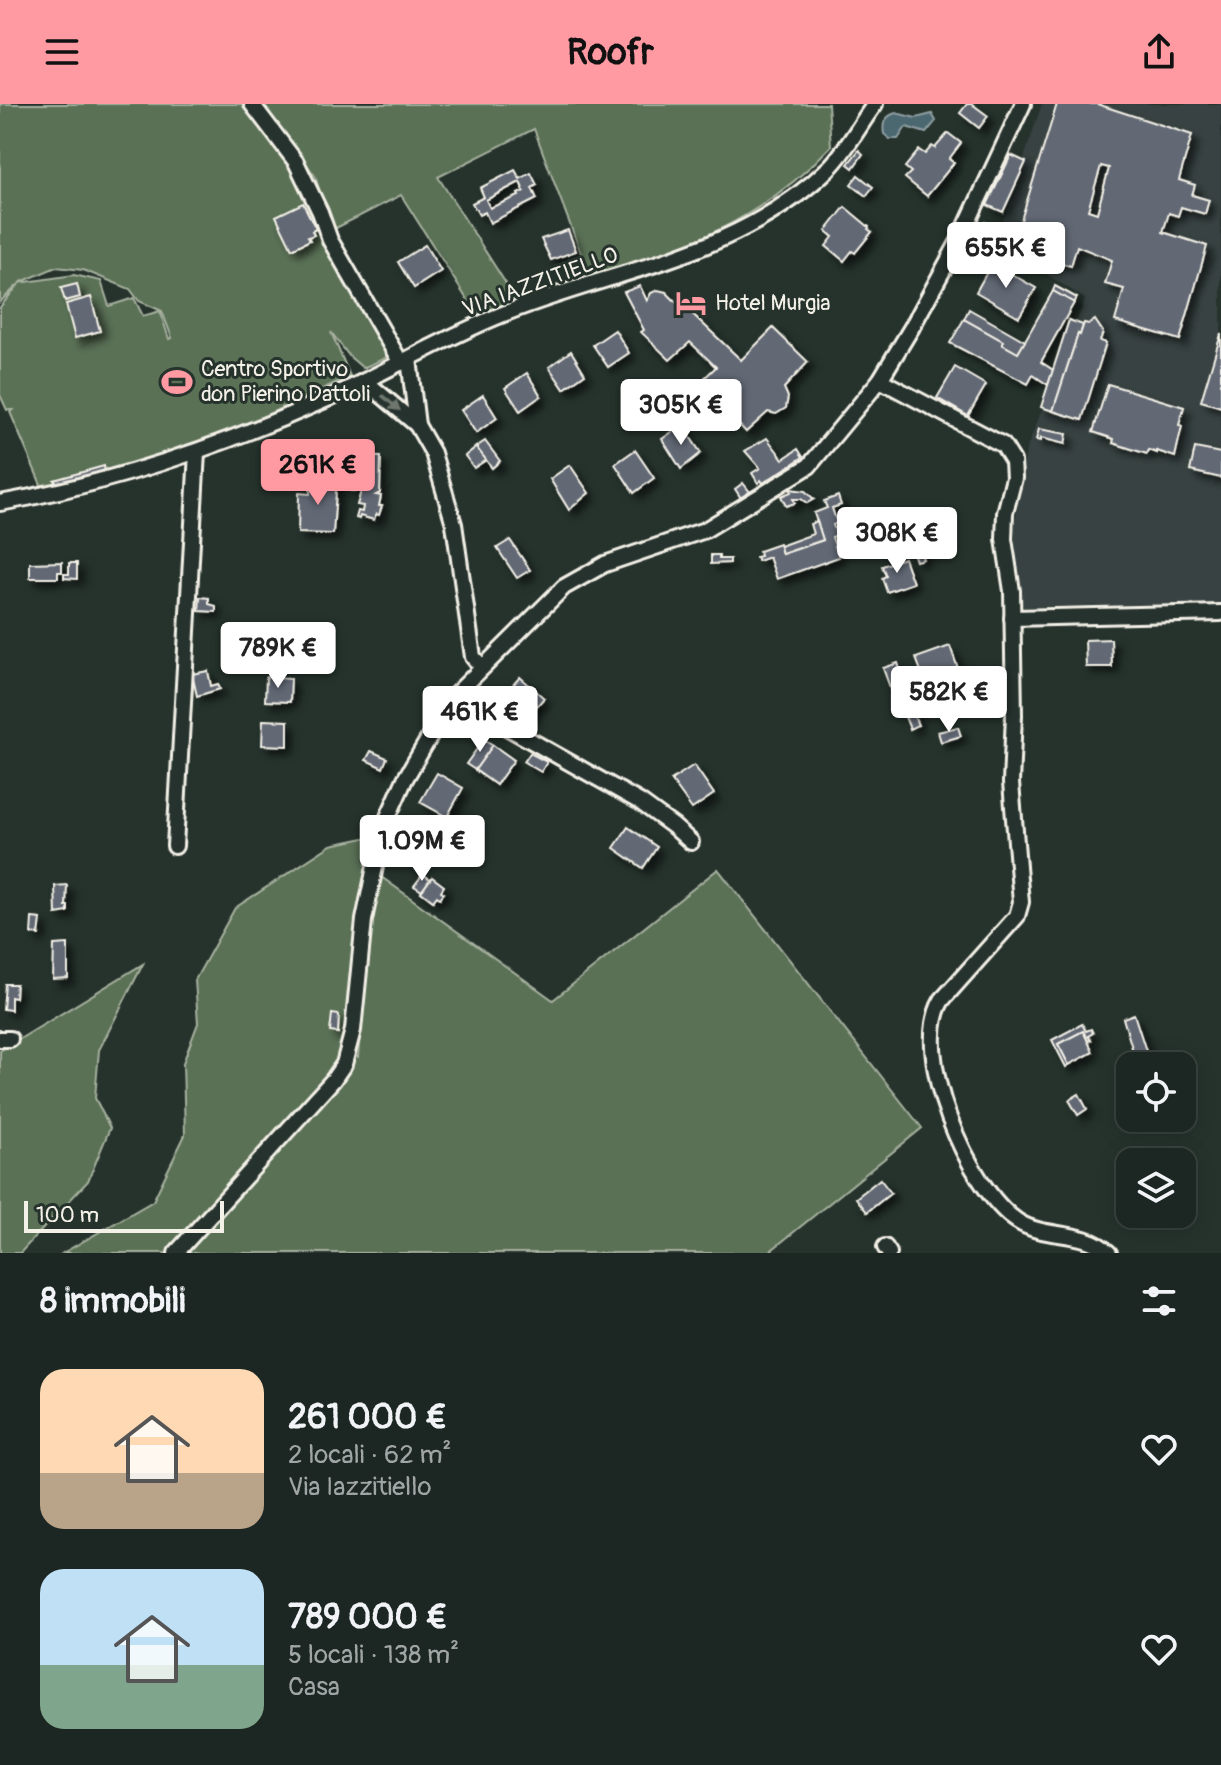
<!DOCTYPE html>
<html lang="it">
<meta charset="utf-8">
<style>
:root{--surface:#1c2622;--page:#29322f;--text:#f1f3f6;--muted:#a0a5a5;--line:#3a4340;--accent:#ff9aa2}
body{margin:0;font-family:Pangolin,sans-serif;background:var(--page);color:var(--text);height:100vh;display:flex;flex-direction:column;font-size:30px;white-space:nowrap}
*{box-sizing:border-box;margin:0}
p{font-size:26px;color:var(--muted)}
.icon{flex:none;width:44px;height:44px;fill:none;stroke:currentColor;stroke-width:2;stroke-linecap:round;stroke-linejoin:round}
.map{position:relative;height:1149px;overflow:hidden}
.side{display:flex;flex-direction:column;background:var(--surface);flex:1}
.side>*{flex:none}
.fabs{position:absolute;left:1116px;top:948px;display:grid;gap:16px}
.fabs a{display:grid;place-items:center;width:80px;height:80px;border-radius:16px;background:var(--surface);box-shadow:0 4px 20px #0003,0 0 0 2px var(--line);font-size:40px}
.scale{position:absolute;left:24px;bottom:20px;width:200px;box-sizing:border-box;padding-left:8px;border:4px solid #f4f1e8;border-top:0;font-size:22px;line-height:28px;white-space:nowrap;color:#f4f1e8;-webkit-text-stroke:6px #26332d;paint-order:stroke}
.price{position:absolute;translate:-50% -68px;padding:0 18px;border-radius:8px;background:#fff;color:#222;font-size:26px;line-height:52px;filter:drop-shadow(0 2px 4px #0008)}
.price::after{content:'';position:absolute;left:50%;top:48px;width:24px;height:18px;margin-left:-12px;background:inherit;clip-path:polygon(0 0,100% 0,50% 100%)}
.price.current{background:var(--accent);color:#111}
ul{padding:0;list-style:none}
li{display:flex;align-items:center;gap:24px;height:200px;padding:0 40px}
li span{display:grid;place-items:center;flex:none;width:224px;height:160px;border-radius:24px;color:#555}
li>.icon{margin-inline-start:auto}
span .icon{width:96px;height:96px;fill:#fffc;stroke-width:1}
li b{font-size:34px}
h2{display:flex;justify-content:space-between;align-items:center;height:96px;padding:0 40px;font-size:34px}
header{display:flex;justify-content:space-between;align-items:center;height:104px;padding:0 40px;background:var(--accent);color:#111;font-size:36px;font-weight:800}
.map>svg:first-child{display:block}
</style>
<header><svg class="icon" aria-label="menu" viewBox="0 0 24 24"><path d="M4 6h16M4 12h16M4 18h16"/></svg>Roofr<svg class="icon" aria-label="share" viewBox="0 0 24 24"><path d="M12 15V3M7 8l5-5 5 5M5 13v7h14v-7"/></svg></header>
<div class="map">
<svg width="1221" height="1149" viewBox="0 0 1221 1149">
<defs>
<filter id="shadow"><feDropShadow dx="6" dy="6" stdDeviation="4" flood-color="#0009"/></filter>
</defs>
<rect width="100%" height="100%" fill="#26332d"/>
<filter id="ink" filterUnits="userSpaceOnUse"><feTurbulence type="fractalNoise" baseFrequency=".0125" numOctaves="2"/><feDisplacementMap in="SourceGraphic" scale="16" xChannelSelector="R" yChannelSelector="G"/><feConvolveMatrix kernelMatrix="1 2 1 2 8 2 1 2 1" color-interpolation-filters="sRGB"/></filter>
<g filter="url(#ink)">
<polygon fill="#384342" points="1042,0 1221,0 1221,499 1021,503 1014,426 1026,347 1085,195 996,138"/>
<g fill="#5a7156" stroke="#a7b19f" stroke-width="2" fill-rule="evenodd">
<path d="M0,0H244L294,66L392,251L363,264L350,253L331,228L350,272L212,337L141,360L42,383L10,308L13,306H7L0,291V203L19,180L0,198ZM56,163L83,166L130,185L139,197L162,207L172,234L169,235L160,207L143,212L134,194L109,202L101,177L74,171L19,179Z"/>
<path d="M263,0H828L831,42C762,117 684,144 591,176L534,25L438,73L519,200L480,216L401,91L332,126L315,72Z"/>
<polygon points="374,732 338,966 352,952 358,953 371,802 377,770 553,896 718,765 922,1024 768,1149 63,1149 153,1097 185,1031 183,959 198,919 195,876 235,804 331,741"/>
<polygon points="143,860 99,946 95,994 110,1024 88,1077 20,1149 0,1149 0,947"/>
</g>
<path fill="#4c6771" stroke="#8f9ea1" stroke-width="2" d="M896,9L916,14L932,10L936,17L926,29L906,23L898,35H890L884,30C882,20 885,12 896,9Z"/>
<g fill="#626974" stroke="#f4f1e8" stroke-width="2" fill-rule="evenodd" filter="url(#shadow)">
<polygon points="967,0 972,0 988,12 979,24 960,9"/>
<path d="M1057,0H1097L1192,31L1179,76L1195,81L1192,91L1209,96L1205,110L1181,103L1178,112L1169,109L1163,128L1207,142L1180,236L1115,217L1124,185L1105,180L1112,156L1077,142L1071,162L1012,145ZM1101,62L1109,64L1097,109L1088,106Z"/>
<polygon points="948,29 961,39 949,55 954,59 927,92 905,74 911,68 905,63 919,46 925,50 932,42 935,44"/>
<polygon points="859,46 863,50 853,64 848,60"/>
<polygon points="1011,51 1026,58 1003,108 987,101"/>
<path d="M515,66L520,75L531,69L537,81L532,84L537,95L490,119L485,108L479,111L472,99L484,93L480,84ZM520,78L524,87L518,90L519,92L490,104L486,96Z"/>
<polygon points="858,71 873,83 866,92 851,80"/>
<polygon points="303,99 316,125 312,127 314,131 308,133 310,136 292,145 276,112"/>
<polygon points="845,103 869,123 868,125 872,128 855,149 852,147 844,157 826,142 833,133 826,127"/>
<polygon points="985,118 998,124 992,137 979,130"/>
<polygon points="568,126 576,147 551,156 541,135"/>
<polygon points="972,132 981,137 973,154 964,151"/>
<polygon points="425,141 441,167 414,184 398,158"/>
<polygon points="992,159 1036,184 1019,213 976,188"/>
<polygon points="77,180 80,193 65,197 61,184"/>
<polygon points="640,182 647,197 651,189 658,186 666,188 680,202 682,200 741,256 773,224 808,258 784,284 788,293 786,304 776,310 768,308 746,328 699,279 716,263 690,238 670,256 641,228 644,226 624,188"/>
<polygon points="1055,182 1077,194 1074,199 1053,187"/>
<polygon points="1053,187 1074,199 1041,258 1053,266 1048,281 1033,271 1028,280 950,239 964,215 1003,237 1002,240 1018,249"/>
<polygon points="91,193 100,227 75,234 66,200"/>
<polygon points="969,205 1025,237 1018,249 1002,240 1003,237 964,215"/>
<polygon points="1069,216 1083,221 1080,231 1078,230 1053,307 1041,303"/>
<polygon points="1095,216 1103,228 1100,237 1106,239 1082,316 1053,307 1078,230 1080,231 1084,219 1089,220"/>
<polygon points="615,226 629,249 608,263 593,241"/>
<polygon points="1221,230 1221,303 1201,297"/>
<polygon points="571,247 585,270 564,285 549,263"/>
<polygon points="955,263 986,281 968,312 937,294"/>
<polygon points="527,269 541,292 520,307 505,284"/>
<polygon points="1108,280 1184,303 1179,321 1182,322 1175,353 1157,347 1157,349 1149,346 1147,350 1113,339 1114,335 1093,328"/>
<polygon points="483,291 497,314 476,329 461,306"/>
<polygon points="682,321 701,349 681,365 662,335"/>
<polygon points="1039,325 1067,330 1065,340 1041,334 1041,337 1036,336"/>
<polygon points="767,334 783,355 798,345 803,353 763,379 761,376 758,379 752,369 760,364 745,347"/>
<polygon points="485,337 500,357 492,364 476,343"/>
<polygon points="476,343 486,356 474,364 465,352"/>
<polygon points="1195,344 1221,349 1221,374 1190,367"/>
<polygon points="635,346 654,374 634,389 615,360"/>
<polygon points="352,352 381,353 380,389 376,391 381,392 379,402 382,402 379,411 376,410 374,416 360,412 359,415 356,414 358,407 362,408 363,402 357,401 361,387 351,387"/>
<polygon points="570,361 589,389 569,406 550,375"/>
<polygon points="104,362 105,368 56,380 54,376"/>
<polygon points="311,372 337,373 333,430 298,429 299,389 310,390"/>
<polygon points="743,379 750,388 741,394 735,385"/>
<polygon points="790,385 805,387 814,395 807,399 801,395 793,395 795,399 786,402 781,392 791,388"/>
<polygon points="838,392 841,401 832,404 837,419 833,421 837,431 832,433 839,453 777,475 769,453 758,457 756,453 760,452 759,447 779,440 782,450 823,436 814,409 827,404 824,397"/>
<polygon points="817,417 823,436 782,450 780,442 813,430 810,420"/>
<polygon points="510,436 530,466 517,474 497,444"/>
<polygon points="919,441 923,455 916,457 911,443"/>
<polygon points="711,451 719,451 719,455 730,455 730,459 711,460"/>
<polygon points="904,454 913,479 887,488 882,474 886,472 882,462"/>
<polygon points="62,458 62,468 58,468 58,474 30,474 30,459"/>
<polygon points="69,459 77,459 77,475 64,474 64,470 69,470"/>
<polygon points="200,493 209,494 209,500 216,502 216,508 199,507"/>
<polygon points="1111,535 1112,563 1086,563 1085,536"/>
<polygon points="950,542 960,570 948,574 946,567 924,575 916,554"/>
<polygon points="898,559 906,584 892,589 883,564"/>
<polygon points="208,567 211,582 218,580 220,585 197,592 192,570"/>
<polygon points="946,567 948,574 926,582 924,575"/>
<polygon points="266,573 291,575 290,598 265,597"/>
<polygon points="520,573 544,594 527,613 503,592"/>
<polygon points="911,605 918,621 910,625 903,608"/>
<polygon points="263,616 288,617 288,642 262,641"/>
<polygon points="958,623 961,632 941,638 938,628"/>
<polygon points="484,635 493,641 475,666 466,660"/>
<polygon points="493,641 514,656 496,681 475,666"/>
<polygon points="371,647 387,654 383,664 366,656"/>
<polygon points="530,649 547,658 541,668 524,658"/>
<polygon points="694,661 714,690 692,705 671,676"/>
<polygon points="437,669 463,684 447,713 420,698"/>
<polygon points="628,723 657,743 643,764 614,744"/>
<polygon points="423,770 430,775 422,787 414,782"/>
<polygon points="432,773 444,782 441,787 444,789 440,794 437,792 433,797 421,788"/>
<polygon points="67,781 66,802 68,802 68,808 56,810 55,782"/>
<polygon points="32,814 41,815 39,831 31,830"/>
<polygon points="68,840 68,874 53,875 54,841"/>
<polygon points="5,880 16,880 15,894 11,893 11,906 3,905"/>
<polygon points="332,910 339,911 338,929 330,928"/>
<polygon points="1134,910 1147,950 1135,954 1123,914"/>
<polygon points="1082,920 1086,927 1091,925 1093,929 1088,932 1091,936 1088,937 1083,927 1058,940 1069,961 1066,963 1052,936"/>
<polygon points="1083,927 1093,948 1069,961 1058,940"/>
<polygon points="1079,990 1087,1005 1078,1011 1069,996"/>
<polygon points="880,1075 891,1089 867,1108 856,1094"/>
</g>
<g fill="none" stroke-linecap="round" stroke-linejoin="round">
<g stroke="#f4f1e8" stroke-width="20">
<g id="minor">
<polyline points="252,0 296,58 320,108 330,136 401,259"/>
<polyline points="409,255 417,321"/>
<path d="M880,276L1003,341L1013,357L1014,374L1005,409L1004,435L1012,487L1014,611L1011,679L1021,798L1017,812L942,896C910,949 968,1084 1017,1117C1045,1136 1083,1124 1109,1149"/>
<polyline points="365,277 417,321 433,349 454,420 473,553 482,563"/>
<path d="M0,399C114,379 222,342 327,295C384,269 438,237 496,213C611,165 734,156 829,64C847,46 860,20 875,0"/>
<polyline points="1012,514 1221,509"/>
<polyline points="453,593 640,698 673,722 691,738"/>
<polyline points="175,742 197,348"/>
<polyline points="0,935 10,935"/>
<polyline points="885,1143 889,1149"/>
<polyline points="176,1149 333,976 344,960 353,926 364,816 383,724 405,675 453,593 564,483 605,460 705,426 809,362 880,276 912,223 959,137 1023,0"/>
</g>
</g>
<use href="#minor" stroke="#26332d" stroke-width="14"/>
</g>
<defs><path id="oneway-solid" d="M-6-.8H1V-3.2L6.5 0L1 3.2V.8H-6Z" transform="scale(2)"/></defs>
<use fill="#6e766e" href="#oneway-solid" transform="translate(391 299) rotate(40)"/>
</g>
<defs>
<g id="hotel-bare" transform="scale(2.4)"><path d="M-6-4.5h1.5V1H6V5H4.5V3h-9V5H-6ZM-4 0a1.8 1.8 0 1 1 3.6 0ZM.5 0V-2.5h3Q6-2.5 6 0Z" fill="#ff9aa2" stroke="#26332d" stroke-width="2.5" paint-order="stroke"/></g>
<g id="stadium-bare" transform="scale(2.4)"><path d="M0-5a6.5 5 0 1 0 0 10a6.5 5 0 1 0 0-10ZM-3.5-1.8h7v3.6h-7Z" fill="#ff9aa2" stroke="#26332d" stroke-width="2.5" paint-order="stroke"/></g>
</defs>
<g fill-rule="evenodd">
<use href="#hotel-bare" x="691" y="199"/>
<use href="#stadium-bare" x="177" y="278"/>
</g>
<g text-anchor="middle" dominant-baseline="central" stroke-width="6" stroke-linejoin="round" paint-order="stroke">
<g font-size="22" fill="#f4f1e8" stroke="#26332d">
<text transform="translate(540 178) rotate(-20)">VIA IAZZITIELLO</text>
</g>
<g font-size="22" fill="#f4f1e8" stroke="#26332d" text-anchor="start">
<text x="715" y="199">Hotel Murgia</text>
<text x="201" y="265">Centro Sportivo<tspan x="201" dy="25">don Pierino Dattoli</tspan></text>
</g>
</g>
</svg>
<div class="fabs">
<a><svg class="icon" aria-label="locate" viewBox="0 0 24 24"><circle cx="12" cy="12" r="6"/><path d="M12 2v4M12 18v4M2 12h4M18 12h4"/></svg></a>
<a><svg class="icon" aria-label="layers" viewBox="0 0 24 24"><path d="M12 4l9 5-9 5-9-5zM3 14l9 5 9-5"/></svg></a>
</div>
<div class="scale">100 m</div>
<b class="price" style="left:1006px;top:186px">655K €</b>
<b class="price" style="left:681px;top:343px">305K €</b>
<b class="price current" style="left:318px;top:403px">261K €</b>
<b class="price" style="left:897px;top:471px">308K €</b>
<b class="price" style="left:278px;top:586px">789K €</b>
<b class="price" style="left:949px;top:630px">582K €</b>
<b class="price" style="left:480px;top:650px">461K €</b>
<b class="price" style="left:422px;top:779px">1.09M €</b>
</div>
<section class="side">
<h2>8 immobili<svg class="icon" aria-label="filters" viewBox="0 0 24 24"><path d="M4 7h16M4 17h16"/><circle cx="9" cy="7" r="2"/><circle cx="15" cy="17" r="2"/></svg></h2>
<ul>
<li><span style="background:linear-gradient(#ffd9b3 65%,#b9a48a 0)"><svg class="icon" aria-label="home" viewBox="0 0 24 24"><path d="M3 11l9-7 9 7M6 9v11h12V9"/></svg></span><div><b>261 000 €</b><p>2 locali · 62 m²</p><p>Via Iazzitiello</p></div><svg class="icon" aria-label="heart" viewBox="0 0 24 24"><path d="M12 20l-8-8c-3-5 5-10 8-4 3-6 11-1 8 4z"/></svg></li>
<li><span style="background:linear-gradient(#bfe0f5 60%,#7fa58c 0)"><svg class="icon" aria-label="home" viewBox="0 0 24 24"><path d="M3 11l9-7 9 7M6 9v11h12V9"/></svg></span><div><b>789 000 €</b><p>5 locali · 138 m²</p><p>Casa</p></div><svg class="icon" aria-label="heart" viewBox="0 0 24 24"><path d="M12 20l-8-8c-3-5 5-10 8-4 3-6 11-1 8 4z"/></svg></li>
</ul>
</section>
